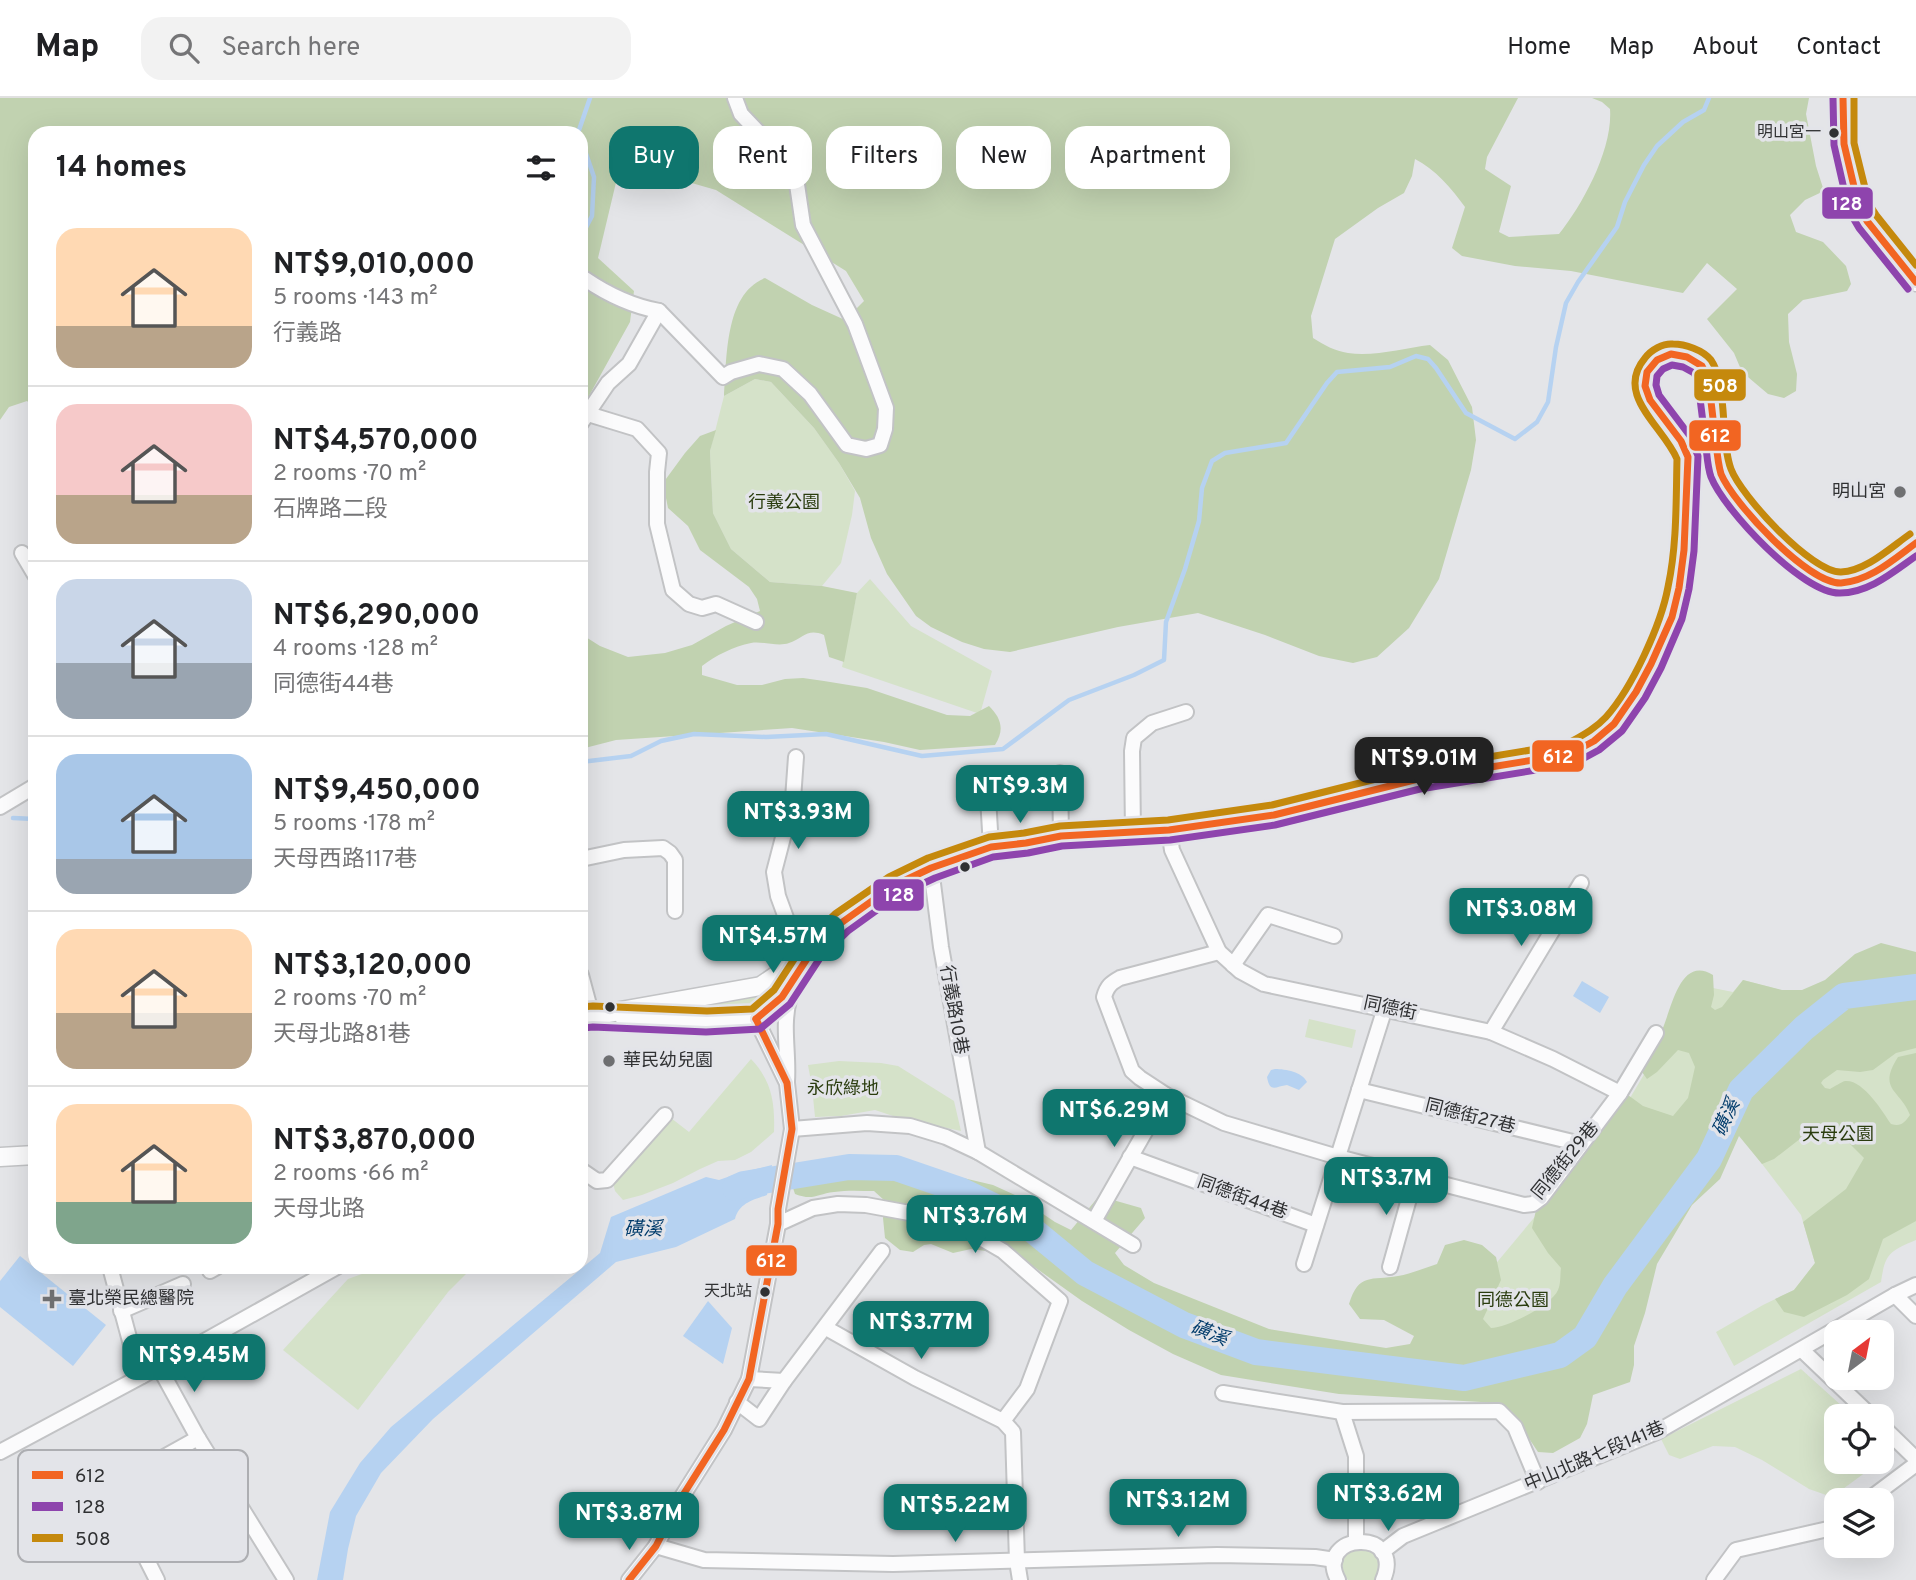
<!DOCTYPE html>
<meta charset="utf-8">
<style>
:root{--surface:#fff;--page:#f2f2f2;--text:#202124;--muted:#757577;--line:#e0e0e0;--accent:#0f766e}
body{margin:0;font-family:Overpass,"Noto Sans TC",sans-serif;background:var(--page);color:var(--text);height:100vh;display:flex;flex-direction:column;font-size:26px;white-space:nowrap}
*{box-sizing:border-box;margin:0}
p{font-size:23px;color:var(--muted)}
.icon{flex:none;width:38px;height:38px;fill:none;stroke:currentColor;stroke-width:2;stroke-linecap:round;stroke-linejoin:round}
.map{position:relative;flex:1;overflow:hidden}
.drawer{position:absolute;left:28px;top:28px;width:560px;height:1148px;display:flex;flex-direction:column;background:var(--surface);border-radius:21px;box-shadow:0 7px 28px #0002}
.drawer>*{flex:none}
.top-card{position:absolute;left:609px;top:28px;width:665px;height:63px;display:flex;gap:14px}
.needle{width:46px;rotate:32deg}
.tools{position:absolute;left:1824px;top:1222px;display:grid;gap:14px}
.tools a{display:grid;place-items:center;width:70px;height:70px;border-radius:14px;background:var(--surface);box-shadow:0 7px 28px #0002;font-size:35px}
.price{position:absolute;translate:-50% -60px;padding:0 16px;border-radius:14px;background:var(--accent);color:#fff;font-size:23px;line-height:46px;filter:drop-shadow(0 2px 4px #0008)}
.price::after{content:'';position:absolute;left:50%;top:42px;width:21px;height:16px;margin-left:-10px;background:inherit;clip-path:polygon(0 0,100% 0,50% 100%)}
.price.current{background:#222;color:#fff}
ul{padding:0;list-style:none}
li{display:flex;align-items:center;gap:21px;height:175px;padding:0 28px}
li+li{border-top:2px solid var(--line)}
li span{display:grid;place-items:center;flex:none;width:196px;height:140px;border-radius:21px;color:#555}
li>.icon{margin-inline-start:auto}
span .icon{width:84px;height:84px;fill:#fffc;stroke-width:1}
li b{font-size:30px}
h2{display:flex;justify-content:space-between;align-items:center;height:84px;padding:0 28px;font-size:30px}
.pill{padding:0 24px;border-radius:21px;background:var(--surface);box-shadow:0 7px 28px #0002;font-size:24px;line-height:63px}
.pill.current{background:var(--accent);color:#fff}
header{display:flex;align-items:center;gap:42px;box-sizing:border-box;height:98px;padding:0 35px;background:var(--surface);border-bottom:2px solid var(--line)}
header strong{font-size:33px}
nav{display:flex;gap:38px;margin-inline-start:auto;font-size:24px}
.search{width:490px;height:63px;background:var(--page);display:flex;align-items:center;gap:18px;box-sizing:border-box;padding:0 24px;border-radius:21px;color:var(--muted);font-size:26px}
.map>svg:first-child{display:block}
</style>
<header>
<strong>Map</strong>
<div class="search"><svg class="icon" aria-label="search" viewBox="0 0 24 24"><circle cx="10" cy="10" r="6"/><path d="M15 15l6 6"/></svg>Search here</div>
<nav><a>Home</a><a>Map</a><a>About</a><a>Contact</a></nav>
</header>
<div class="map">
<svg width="1916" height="1482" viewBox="0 0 1916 1482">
<rect width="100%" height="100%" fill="#e4e5e8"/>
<g fill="#d5e2c9">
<polygon points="755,281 771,284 814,330 839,365 855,393 852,417 841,465 822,488 770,484 731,451 713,415 710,353 724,298"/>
<polygon points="870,481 911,528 992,573 980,616 842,569 857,495"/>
<polygon points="1743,882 1781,892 1795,892 1655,1078 1512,1252 1458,1211 1538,1115 1630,1000 1668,936 1708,889 1733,894"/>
<path d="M776,885L780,887C775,897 765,905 755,909L692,914L688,912L687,906Z"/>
<path d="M1916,913V1142C1890,1153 1885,1155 1881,1184L1734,1268L1716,1234L1763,1207L1794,1192L1815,1165L1801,1117L1740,1037Z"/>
<polygon points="1309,921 1356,932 1352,950 1305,939"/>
<path d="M751,961C772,983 775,1005 774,1034L751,1054L735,1062L718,1063L700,1071L673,1085L642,1097L623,1102L615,1093L613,1085L671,1020L689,1034Z"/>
<polygon points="839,963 881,965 898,968 954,1003 961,1033 899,1020 875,1012 841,1018 815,1019 812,989 808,967"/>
<polygon points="381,1169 473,1169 448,1194 358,1312 283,1252 348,1181"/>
<polygon points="1801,1271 1853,1318 1836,1318 1836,1363 1881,1363 1832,1399 1809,1391 1762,1362 1735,1349 1713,1348 1680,1361 1669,1357 1661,1341"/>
<path d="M1366,1450C1379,1458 1385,1468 1375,1482H1348C1339,1471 1341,1459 1353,1451Z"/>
</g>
<g fill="#c1d2b0">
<path d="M0,0H1518L1487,59L1485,71L1511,88L1499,134L1509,139L1559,136C1583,106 1613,51 1610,11L1602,4L1592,0H1809L1806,16L1816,68L1824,93L1805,102L1790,117L1796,134L1823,144L1846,168L1851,186L1847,193L1803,202L1788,216L1789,244L1797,276L1796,293L1784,300L1768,296L1742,274L1734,255L1707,221L1737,191L1707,165L1683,195L1571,173L1515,168L1462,158L1452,150L1465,109C1452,91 1435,71 1415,61L1412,78L1404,95L1378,110L1335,141L1311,218L1313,240C1324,247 1335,253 1348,255C1374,259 1404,250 1430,247L1448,262L1472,309L1476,342L1471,372L1439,481L1409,530L1377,559L1353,565L1319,558L1265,537L1198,515L1118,529L1010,554L984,551L962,544L931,529L916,518L887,476L871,440L860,400L839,365L814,330L771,284L755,281L724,298C727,262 724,196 765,180L812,207L845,222L864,203L846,173L716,92L636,69L619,72L598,160L634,193L630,224L585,305L581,306V35H35V310L27,303L9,309L0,322Z"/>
<path d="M716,332L710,353L713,415L731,451L770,484L822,488L857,495L844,564L829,559L824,537C807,530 804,540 789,545C778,549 763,543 751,545C734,548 715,558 702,568V577L737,587H762L785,581L803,580L824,583L867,590L947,617L970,618L989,608C1001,620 1005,631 995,647L920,652L884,644L792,630L616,642L581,651V536L600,548L628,559L665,555L692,547L726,528L760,513L757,501L749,489L700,452L688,428L668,410L663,385L685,355L700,338Z"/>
<path d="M1881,845L1916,854V950L1896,955L1873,972L1860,974L1837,972L1823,982L1821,985L1825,990L1830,991C1834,989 1841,984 1845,983C1863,981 1883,1014 1891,1026C1901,1029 1904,1025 1910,1017C1900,991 1877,992 1898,959L1916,955V1123L1883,1141L1869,1181L1847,1197L1804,1219L1784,1214L1775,1201L1794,1192L1815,1165L1803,1124L1846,1091L1864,1060L1847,1043L1826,1027L1805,1037L1774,1061L1762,1066L1739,1038L1720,1081L1692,1107L1657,1166L1645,1215L1634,1248V1267L1630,1284L1593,1297L1587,1326L1580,1340L1553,1355L1538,1354L1522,1330L1499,1305L1339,1296L1221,1277L1173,1256L1129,1232L1082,1203L1026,1163L986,1153L971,1151L953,1155L931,1146L924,1147L913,1154L900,1152L885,1140L883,1120L885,1103L874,1093C861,1093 847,1092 834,1094C817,1096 813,1103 795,1096L792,1087L797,1065L814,1063L861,1062L904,1066L993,1087L1015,1097L1055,1124L1071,1132L1099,1098L1141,1110L1145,1120L1115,1155L1124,1167L1154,1185L1269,1231L1386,1250L1410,1246L1414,1238L1384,1222L1360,1221L1349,1206C1359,1174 1371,1183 1398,1178C1411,1176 1424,1170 1437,1166L1445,1147L1464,1142L1482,1147L1496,1159L1501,1182L1483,1221L1491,1230C1507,1230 1552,1207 1558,1192C1561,1186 1560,1176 1561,1170L1548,1155L1532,1130L1536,1112L1611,1013L1628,997L1643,1008L1673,1018L1688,1000L1695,969L1689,955L1678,952L1657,974L1647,981L1639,970C1647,958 1657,945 1662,932C1672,910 1680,857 1713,877L1714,897L1711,909L1715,912L1722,909L1743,882L1782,892H1802L1825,882L1855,856Z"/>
</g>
<g fill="#b6d2f1">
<polygon points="1582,883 1609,899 1600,915 1573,898"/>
<path d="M1275,971C1286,971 1302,974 1307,984L1299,992L1287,987C1276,988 1270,996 1267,979L1271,972Z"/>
<path d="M772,1067L767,1097C753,1102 739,1105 735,1121L676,1149L616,1164L433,1321L381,1375L356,1418L348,1451L343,1482H317L330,1414L360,1365L391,1329L600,1155L611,1119L706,1079L719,1082L736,1076Z"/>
<polygon points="20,1158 106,1227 73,1268 0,1209 0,1183"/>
<polygon points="708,1203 732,1230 723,1266 683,1238"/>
</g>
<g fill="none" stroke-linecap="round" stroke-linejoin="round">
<g stroke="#b6d2f1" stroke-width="4.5">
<polyline points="578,35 590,0"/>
<polyline points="581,41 594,79 592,118 581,139"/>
<polyline points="581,664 631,658 661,643 694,636 766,639 826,636 922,658 1003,651 1069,602 1134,577 1164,562 1166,524 1185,471 1199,423 1202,390 1212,363 1225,355 1286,345 1327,285 1337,274 1390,269 1416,258 1428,261 1436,270 1466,315 1515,341 1537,324 1548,304 1556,249 1566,205 1578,184 1617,129 1625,104 1644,67 1657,48 1683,24 1704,12 1709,0"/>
<polyline points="13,720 35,721"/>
</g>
<polyline stroke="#b6d2f1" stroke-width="26" points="735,1090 744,1086 849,1069 896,1070 960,1092 1018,1120 1085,1175 1184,1227 1256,1254 1464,1280 1560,1257 1585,1239 1615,1188 1709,1061 1741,992 1804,930 1844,898 1916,889"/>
<g stroke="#c2c3c5" stroke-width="18">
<g id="minor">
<path d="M585,181C607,196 632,208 659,213L723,279L731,274L759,266L783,271L810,296L847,347L866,351L880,347L885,331L886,310L855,226L803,127L795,73L741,16L735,0"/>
<polyline points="588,316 637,331 659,355 657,374 657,426 673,492 689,506 702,510 716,506 756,524"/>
<polyline points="581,325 608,285 629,266 659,213"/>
<polyline points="22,455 35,477"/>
<polyline points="796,659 793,701 774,774 778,798 793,839 812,853 808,862"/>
<polyline points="1060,675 1061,738"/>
<polyline points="987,683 991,749"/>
<polyline points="0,709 35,688"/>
<polyline points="1169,732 1172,752 1219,854 1240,873 1264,886 1491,934 1553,961 1620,995 1656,935"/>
<polyline points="1133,734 1132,653 1134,640 1152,625 1186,614"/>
<polyline points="581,761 624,752 663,750 670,755 675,762 675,813"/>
<polyline points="931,770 941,849 978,1054"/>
<path d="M1219,854L1120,880C1111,885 1107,888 1104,899L1132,973L1140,980L1166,997L1224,1025L1338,1059L1524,1107L1533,1106L1541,1100L1620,995"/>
<polyline points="1233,867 1268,817 1334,838"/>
<polyline points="581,877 592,918"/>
<polyline points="1491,934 1581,785"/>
<path d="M787,983C789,957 782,928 789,902C791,897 794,892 797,887"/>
<polyline points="1359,992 1581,1046"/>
<polyline points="792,1031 867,1025 910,1028 946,1039 978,1054 1133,1147"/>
<polyline points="1130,1059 1316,1127"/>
<polyline points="581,1072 597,1083 607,1082 665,1017"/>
<polyline points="1094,1123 1166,997"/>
<polyline points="778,1126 813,1110 838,1106 866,1107 942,1121 965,1131 1003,1153 1060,1203 1027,1291 1003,1323"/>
<polyline points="1304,1166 1385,910"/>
<polyline points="110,1169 134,1258 142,1278"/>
<polyline points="1390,1169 1415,1079"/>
<polyline points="210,1173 217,1169"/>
<polyline points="1895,1197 1916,1218"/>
<polyline points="121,1213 183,1186"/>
<polyline points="826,1230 915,1280 1003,1323 1013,1334 1017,1463 1020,1482"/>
<polyline points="1802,1252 1871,1318"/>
<polyline points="159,1269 198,1340 286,1482"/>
<polyline points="749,1281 784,1283 882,1153"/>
<polyline points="1223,1295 1342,1314 1499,1313 1515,1329 1538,1384"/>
<polyline points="737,1304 759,1321 784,1283"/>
<polyline points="1342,1314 1356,1358 1356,1443"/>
<polyline points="1881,1327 1916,1361"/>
<polyline points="0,1354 142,1278 337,1169"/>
<polyline points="1868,1402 1916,1366"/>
<polyline points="656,1448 704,1462 893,1466 1217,1457 1315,1459 1335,1462"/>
<polyline points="1382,1454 1403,1438 1657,1334 1895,1197 1916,1187"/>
<polyline points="157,1482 110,1389 198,1340"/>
<polyline points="629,1482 656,1448 678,1405 724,1332 749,1281 778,1126 778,1111 792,1031 787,985 756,921"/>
<path d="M1338,1482C1313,1434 1406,1429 1383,1482"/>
<polyline points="1714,1482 1736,1452 1828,1431 1836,1426"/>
</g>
</g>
<g stroke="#c2c3c5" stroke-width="21">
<g id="tertiary">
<polyline points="1843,0 1844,46 1859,110 1867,123 1916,184"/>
<polyline points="592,918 761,888 812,853 841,825 893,788 931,770 991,749 1026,745 1061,738 1169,732 1274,717 1418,681 1570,656 1594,643 1614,626 1636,594 1651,566 1672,519 1679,490 1684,452 1688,359 1681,343 1650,302 1645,288 1647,274 1657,262 1671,256 1687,259 1702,268 1708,280 1717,353 1721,375 1734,397 1777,446 1806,471 1822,481 1838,485 1853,483 1873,475 1916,445"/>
<polyline points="624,919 707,924 756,921 782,899 806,862"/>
<polyline points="0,1059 35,1057"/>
</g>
</g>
<use href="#minor" stroke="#fbfbfc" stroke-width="14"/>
<use href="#tertiary" stroke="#fbfbfc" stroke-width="18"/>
<g stroke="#e3e4e9" stroke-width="12">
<g id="bus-1">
<polyline points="1843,0 1844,46 1859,110 1867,123 1916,184"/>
<path d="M756,921L782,899L812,853L841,825L893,788L931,770L991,749L1026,745L1061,738L1169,732L1274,717L1418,681L1570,656L1594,643L1614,626L1636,594L1651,566L1672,519L1679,490L1684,452L1688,359L1681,343L1650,302L1645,288L1647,274L1657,262L1671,256L1687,259L1702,268L1708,280C1711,301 1713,323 1716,344C1717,354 1718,366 1721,376C1733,405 1808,486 1841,485C1870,483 1894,461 1916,445"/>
<polyline points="629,1482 656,1448 678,1405 724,1332 749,1281 778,1126 778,1111 792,1031 787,985 756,921"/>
</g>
</g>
<g stroke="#e3e4e9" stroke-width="12">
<g id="bus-2">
<polyline points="1833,0 1834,47 1849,113 1859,130 1908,191"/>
<path d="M583,930L593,929L706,934L760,931L790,906L820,860L848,833L898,797L935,780L993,759L1028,755L1062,748L1170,742L1275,727L1420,691L1573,666L1599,652L1622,633L1645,600L1661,570L1682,521L1689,491L1694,453L1698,358L1690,338L1659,297L1656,287L1657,278L1663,271L1672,267L1683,269L1694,275L1698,283C1700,303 1703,322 1705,342C1707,354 1707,368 1711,379C1724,412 1803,496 1840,495C1869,495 1893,474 1916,458"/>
</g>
</g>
<g stroke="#e3e4e9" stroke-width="12">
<g id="bus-3">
<polyline points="1854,0 1854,45 1869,106 1876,117 1916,167"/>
<path d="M581,909L593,908L707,913L752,911L774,892L804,846L835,816L889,779L928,760L989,739L1024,735L1060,728L1168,722L1272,707L1416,671L1567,646C1581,638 1595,631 1606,619C1632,590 1661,527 1668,489C1677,447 1676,403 1677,361C1663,328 1614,297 1645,260C1651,252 1663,245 1673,246C1685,246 1703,252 1711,262C1728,286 1720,343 1731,371C1741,398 1812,475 1841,474C1866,473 1890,450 1910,436"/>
</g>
</g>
<use href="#bus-1" stroke="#f26522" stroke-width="7"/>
<use href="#bus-2" stroke="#8e44ad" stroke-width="7"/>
<use href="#bus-3" stroke="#c5890d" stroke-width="7"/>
</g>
<g fill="#303133" stroke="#e3e4e9" stroke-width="2.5">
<circle cx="1834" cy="35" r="6"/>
<circle cx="965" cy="769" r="6"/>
<circle cx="610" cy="909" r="6"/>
<circle cx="765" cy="1194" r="6"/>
</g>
<g fill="#6f7072" stroke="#e3e4e9" stroke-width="2.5">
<circle cx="1900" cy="394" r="7"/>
<circle cx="609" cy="963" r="7"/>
<path d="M48.5 1190.5h7v7h7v7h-7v7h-7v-7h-7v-7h7z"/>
</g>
<g text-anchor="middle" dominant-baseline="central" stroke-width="7" stroke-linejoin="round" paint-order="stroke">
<g font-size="16" fill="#303133" stroke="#e3e4e9" text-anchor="end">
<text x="1821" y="35">明山宮一</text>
<text x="752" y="1194">天北站</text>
</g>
<g font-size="18" fill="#303133" stroke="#e3e4e9" text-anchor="start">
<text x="1886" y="394" text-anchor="end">明山宮</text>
<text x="623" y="963">華民幼兒園</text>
<text x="68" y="1201">臺北榮民總醫院</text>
</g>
<g font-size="18" fill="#2a3c0e" stroke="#e3e4e9">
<text x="784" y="405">行義公園</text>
<text x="843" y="991">永欣綠地</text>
<text x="1838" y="1037">天母公園</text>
<text x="1513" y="1203">同德公園</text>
</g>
<g font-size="18" fill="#303133" stroke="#e3e4e9">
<text transform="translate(1390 911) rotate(12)">同德街</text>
<text transform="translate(953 912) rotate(80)">行義路10巷</text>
<text transform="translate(1470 1019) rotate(14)">同德街27巷</text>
<text transform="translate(1566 1063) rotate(-51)">同德街29巷</text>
<text transform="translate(1242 1100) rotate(20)">同德街44巷</text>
<text transform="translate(1595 1359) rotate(-23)">中山北路七段141巷</text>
</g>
<g font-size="19" font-style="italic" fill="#003b6b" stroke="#e3e4e9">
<text transform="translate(1727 1020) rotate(-65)">磺溪</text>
<text x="643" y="1132">磺溪</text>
<text transform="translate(1209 1236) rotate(21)">磺溪</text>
</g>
</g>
<rect x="18" y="1352" width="230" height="112" rx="10" fill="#e3e4e9" stroke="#adaeb2" stroke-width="2"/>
<rect x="32" y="1373" width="31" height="8" fill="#f26522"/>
<rect x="32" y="1404" width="31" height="9" fill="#8e44ad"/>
<rect x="32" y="1436" width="31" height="8" fill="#c5890d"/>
<g font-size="19" fill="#303133">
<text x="75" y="1384">612</text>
<text x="75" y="1415">128</text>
<text x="75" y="1447">508</text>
</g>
<g stroke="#e3e4e9" stroke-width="2.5">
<rect x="1821" y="88" width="53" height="34" rx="7" fill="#8e44ad"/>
<rect x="1693" y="270" width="54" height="34" rx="7" fill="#c5890d"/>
<rect x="1688" y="321" width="54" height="33" rx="7" fill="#f26522"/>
<rect x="1531" y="641" width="54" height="34" rx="7" fill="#f26522"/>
<rect x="872" y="780" width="53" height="34" rx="7" fill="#8e44ad"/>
<rect x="745" y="1146" width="53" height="33" rx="7" fill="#f26522"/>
</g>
<g font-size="19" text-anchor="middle" font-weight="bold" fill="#fff">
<text x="1847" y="112">128</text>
<text x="1720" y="294">508</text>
<text x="1715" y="344">612</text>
<text x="1558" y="665">612</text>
<text x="899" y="803">128</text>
<text x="771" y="1169">612</text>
</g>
</svg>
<div class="tools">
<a><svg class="needle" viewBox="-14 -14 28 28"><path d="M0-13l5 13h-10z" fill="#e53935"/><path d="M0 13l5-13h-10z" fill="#757577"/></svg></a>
<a><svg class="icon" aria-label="locate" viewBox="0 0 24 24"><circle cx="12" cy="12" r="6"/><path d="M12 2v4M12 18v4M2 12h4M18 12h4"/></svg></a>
<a><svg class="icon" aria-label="layers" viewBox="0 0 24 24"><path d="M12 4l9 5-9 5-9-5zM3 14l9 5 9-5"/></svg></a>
</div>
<b class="price current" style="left:1424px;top:699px">NT$9.01M</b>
<b class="price" style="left:1020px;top:727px">NT$9.3M</b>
<b class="price" style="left:798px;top:753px">NT$3.93M</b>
<b class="price" style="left:1521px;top:850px">NT$3.08M</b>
<b class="price" style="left:773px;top:877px">NT$4.57M</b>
<b class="price" style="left:1114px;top:1051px">NT$6.29M</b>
<b class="price" style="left:1386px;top:1119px">NT$3.7M</b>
<b class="price" style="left:975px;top:1157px">NT$3.76M</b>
<b class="price" style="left:921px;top:1263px">NT$3.77M</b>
<b class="price" style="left:194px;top:1296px">NT$9.45M</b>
<b class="price" style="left:1388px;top:1435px">NT$3.62M</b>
<b class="price" style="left:1178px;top:1441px">NT$3.12M</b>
<b class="price" style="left:955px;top:1446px">NT$5.22M</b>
<b class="price" style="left:629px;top:1454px">NT$3.87M</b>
<div class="top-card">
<a class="pill current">Buy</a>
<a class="pill">Rent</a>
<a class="pill">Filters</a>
<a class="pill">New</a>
<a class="pill">Apartment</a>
</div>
<section class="drawer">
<h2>14 homes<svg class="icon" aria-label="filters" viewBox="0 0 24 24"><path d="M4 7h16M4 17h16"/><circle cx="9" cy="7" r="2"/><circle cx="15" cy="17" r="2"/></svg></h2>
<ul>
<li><span style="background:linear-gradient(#ffd9b3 70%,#b9a48a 0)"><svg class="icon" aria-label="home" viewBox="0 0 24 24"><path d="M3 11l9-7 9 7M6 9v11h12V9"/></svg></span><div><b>NT$9,010,000</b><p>5 rooms · 143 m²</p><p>行義路</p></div></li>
<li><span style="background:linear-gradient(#f6c9c9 65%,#b9a48a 0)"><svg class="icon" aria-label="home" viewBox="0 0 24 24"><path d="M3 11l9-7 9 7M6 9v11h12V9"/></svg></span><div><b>NT$4,570,000</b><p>2 rooms · 70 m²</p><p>石牌路二段</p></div></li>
<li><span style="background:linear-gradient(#c9d6e8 60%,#9aa5b1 0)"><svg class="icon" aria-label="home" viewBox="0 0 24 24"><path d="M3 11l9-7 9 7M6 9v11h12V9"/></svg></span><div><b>NT$6,290,000</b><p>4 rooms · 128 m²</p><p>同德街44巷</p></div></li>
<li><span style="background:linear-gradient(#a9c7e8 75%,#9aa5b1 0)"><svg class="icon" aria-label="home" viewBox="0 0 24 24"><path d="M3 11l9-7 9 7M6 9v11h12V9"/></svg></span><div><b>NT$9,450,000</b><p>5 rooms · 178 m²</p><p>天母西路117巷</p></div></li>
<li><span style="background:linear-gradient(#ffd9b3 60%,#b9a48a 0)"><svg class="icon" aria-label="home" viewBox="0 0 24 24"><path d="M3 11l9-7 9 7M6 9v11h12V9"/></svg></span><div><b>NT$3,120,000</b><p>2 rooms · 70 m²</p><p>天母北路81巷</p></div></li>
<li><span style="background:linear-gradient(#ffd9b3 70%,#7fa58c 0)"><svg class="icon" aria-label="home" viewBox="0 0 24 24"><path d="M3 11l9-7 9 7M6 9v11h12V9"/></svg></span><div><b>NT$3,870,000</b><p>2 rooms · 66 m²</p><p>天母北路</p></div></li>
</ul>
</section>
</div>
